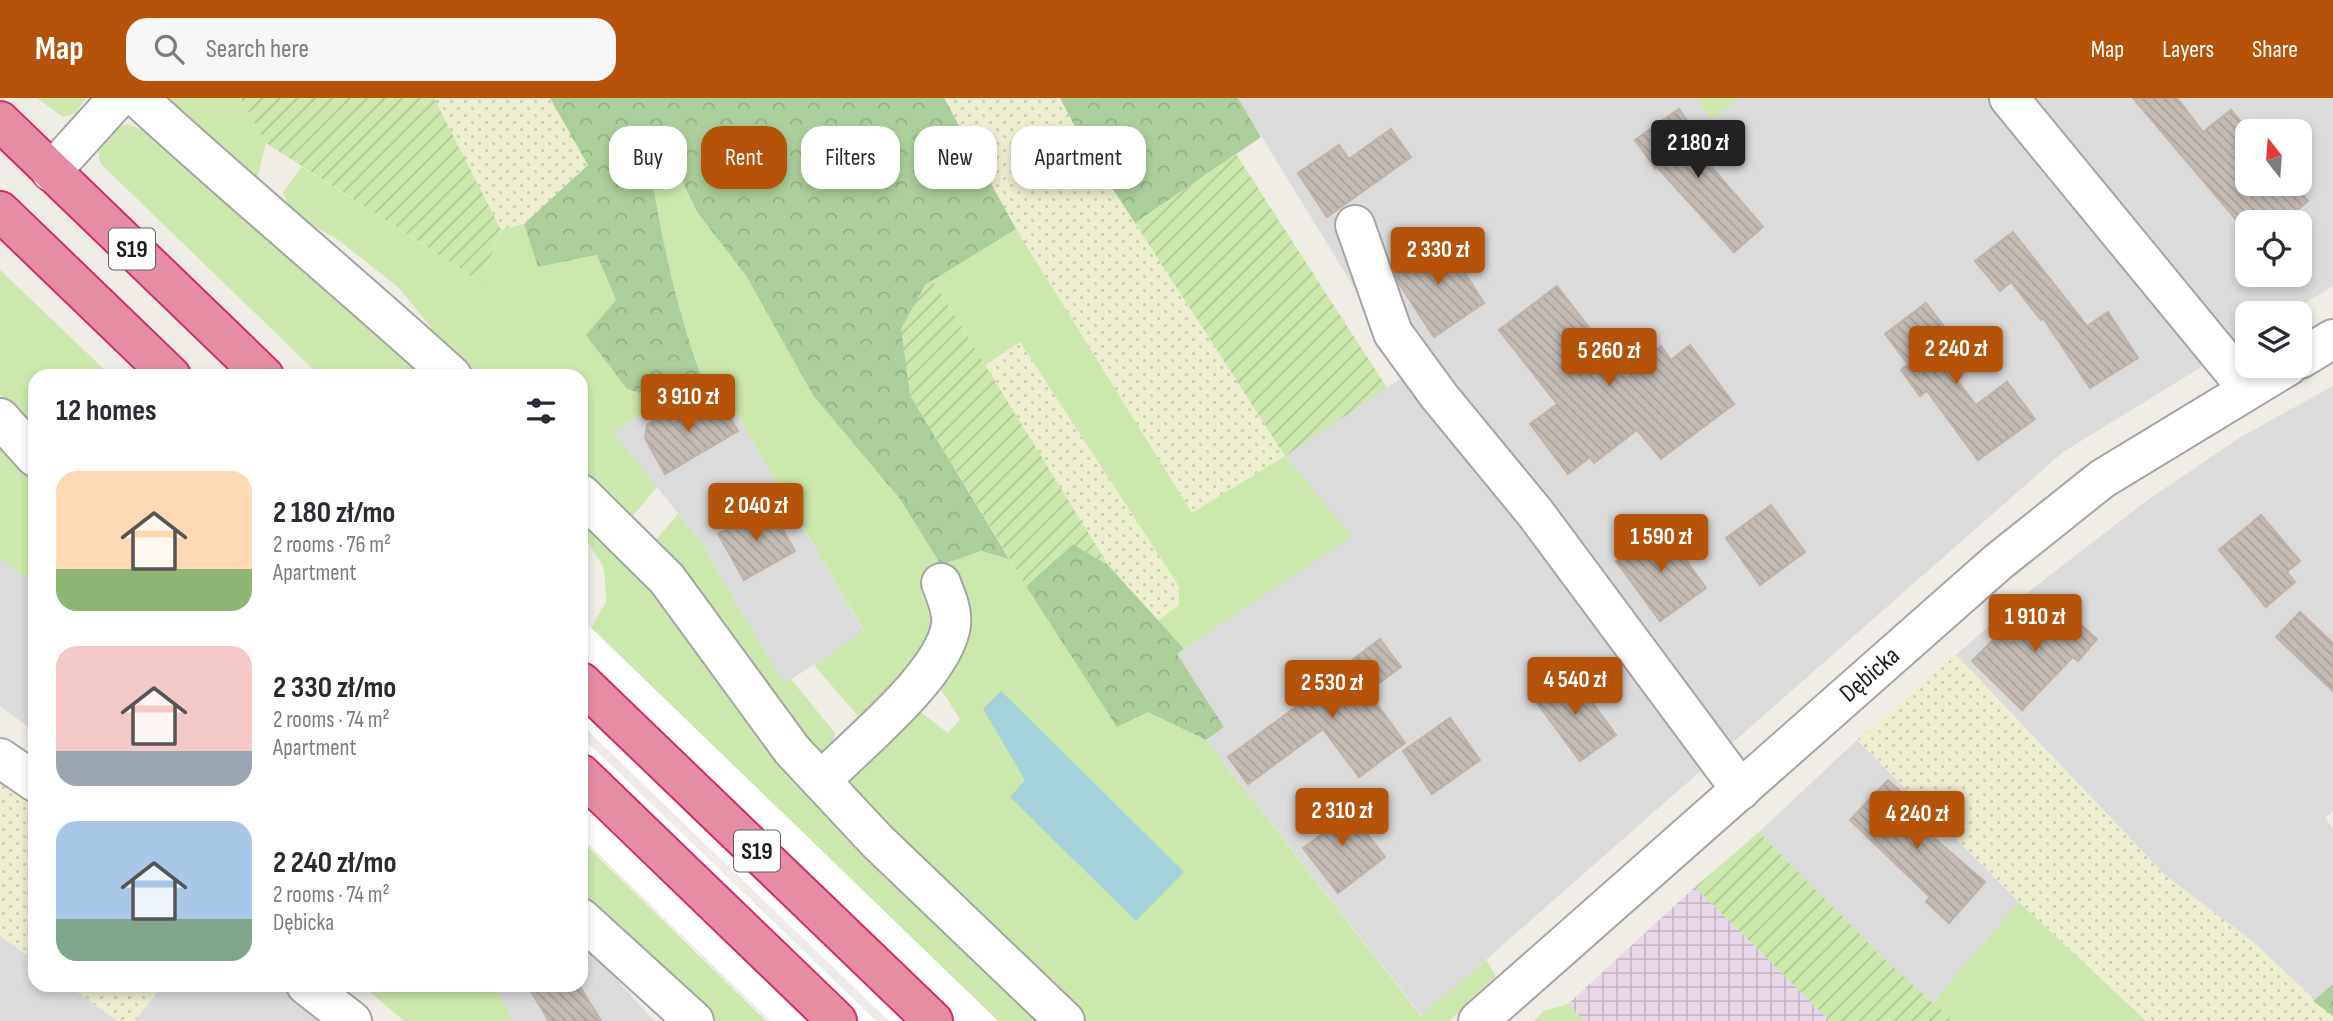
<!DOCTYPE html>
<meta charset="utf-8">
<style>
:root{--surface:#fff;--page:#f7f7f7;--text:#2b2b33;--muted:#7c7c81;--accent:#b45309}
body{margin:0;font-family:"Sofia Sans Condensed",sans-serif;background:var(--page);color:var(--text);height:100vh;display:flex;flex-direction:column;font-size:26px;white-space:nowrap}
*{box-sizing:border-box;margin:0}
p{font-size:23px;color:var(--muted)}
.icon{flex:none;width:38px;height:38px;fill:none;stroke:currentColor;stroke-width:2;stroke-linecap:round;stroke-linejoin:round}
.map{position:relative;flex:1;overflow:hidden}
.side{position:absolute;left:28px;top:271px;width:560px;height:623px;display:flex;flex-direction:column;background:var(--surface);border-radius:21px;box-shadow:0 4px 10px #0003}
.side>*{flex:none}
.top-card{position:absolute;left:609px;top:28px;width:665px;height:63px;display:flex;gap:14px}
.needle{width:46px;rotate:343deg}
.buttons{position:absolute;left:2235px;top:21px;display:grid;gap:14px}
.buttons a{display:grid;place-items:center;width:77px;height:77px;border-radius:14px;background:var(--surface);box-shadow:0 4px 10px #0003;font-size:35px}
.price{position:absolute;translate:-50% -60px;padding:0 16px;border-radius:7px;background:var(--accent);color:#fff;font-size:23px;line-height:46px;filter:drop-shadow(0 2px 4px #0008)}
.price::after{content:'';position:absolute;left:50%;top:42px;width:21px;height:16px;margin-left:-10px;background:inherit;clip-path:polygon(0 0,100% 0,50% 100%)}
.price.selected{background:#222;color:#fff}
ul{padding:0;list-style:none}
li{display:flex;align-items:center;gap:21px;height:175px;padding:0 28px}
li span{display:grid;place-items:center;flex:none;width:196px;height:140px;border-radius:21px;color:#555}
li>.icon{margin-inline-start:auto}
span .icon{width:84px;height:84px;fill:#fffc;stroke-width:1}
li b{font-size:30px}
h2{display:flex;justify-content:space-between;align-items:center;height:84px;padding:0 28px;font-size:30px}
.tag{padding:0 24px;border-radius:21px;background:var(--surface);box-shadow:0 4px 10px #0003;font-size:24px;line-height:63px}
.tag.selected{background:var(--accent);color:#fff}
header{display:flex;align-items:center;gap:42px;box-sizing:border-box;height:98px;padding:0 35px;background:var(--accent);color:#fff}
header strong{font-size:33px}
nav{display:flex;gap:38px;margin-inline-start:auto;font-size:24px}
.search{width:490px;height:63px;background:var(--page);display:flex;align-items:center;gap:18px;box-sizing:border-box;padding:0 24px;border-radius:21px;color:var(--muted);font-size:26px}
.map>svg:first-child{display:block}
</style>
<header>
<strong>Map</strong>
<div class="search"><svg class="icon" aria-label="search" viewBox="0 0 24 24"><circle cx="10" cy="10" r="6"/><path d="M15 15l6 6"/></svg>Search here</div>
<nav><a>Map</a><a>Layers</a><a>Share</a></nav>
</header>
<div class="map">
<svg width="2333" height="923" viewBox="0 0 2333 923">
<defs>
<pattern id="industrial-grid" width="8" height="8" patternUnits="userSpaceOnUse" patternTransform="scale(1.75)"><rect width="8" height="8" fill="#e8d7e6"/><path d="M0 4h8M4 0v8" fill="none" stroke="#c7b8c5"/></pattern>
<pattern id="farmland-dots" width="8" height="8" patternUnits="userSpaceOnUse" patternTransform="scale(1.75)"><rect width="8" height="8" fill="#ededd0"/><path d="M2 2h.1M6 6h.1" fill="none" stroke="#cbcbb2" stroke-width="1.8" stroke-linecap="round"/></pattern>
<pattern id="forest-crowns" width="20" height="18" patternUnits="userSpaceOnUse" patternTransform="scale(1.75)"><rect width="20" height="18" fill="#acce9a"/><path d="M2 6a3 3 0 1 1 6 0M12 15a3 3 0 1 1 6 0" fill="none" stroke="#94b084"/></pattern>
<pattern id="garden-furrows" width="10" height="10" patternUnits="userSpaceOnUse" patternTransform="scale(1.75)"><rect width="10" height="10" fill="#cde8ac"/><path d="M-1 1l2-2M0 10L10 0M9 11l2-2" fill="none" stroke="#b0c794"/></pattern>
<pattern id="building-back-hatch" width="6" height="6" patternUnits="userSpaceOnUse" patternTransform="scale(1.75)"><rect width="6" height="6" fill="#c4bbb4"/><path d="M-1 5l2 2M0 0l6 6M5-1l2 2" fill="none" stroke="#a8a09a"/></pattern>
</defs>
<rect width="100%" height="100%" fill="#efebe5"/>
<g fill="#dcdbdb" fill-rule="evenodd">
<path d="M1238,0H1696L1712,21L1741,0H2333V188L2289,215H2247V241L2063,354L1422,918L1206,642L1224,629L1177,556L1351,438L1285,358L1407,276ZM2247,33H2300V86H2247ZM2247,124H2300V177H2247Z"/>
<polygon points="713,275 864,534 784,586 698,440 613,334"/>
<polygon points="2333,288 2333,713 2325,720 2333,730 2333,886 2313,903 2253,844 2166,778 1956,557 2028,494 2149,401 2241,339"/>
<polygon points="0,461 35,485 35,634 0,608"/>
<polygon points="1857,642 2019,804 1933,905 1880,857 1759,734"/>
<polygon points="0,838 35,863 35,887 68,887 117,923 0,923"/>
<polygon points="581,844 588,850 654,923 513,923 494,887 581,887"/>
<polygon points="163,887 290,887 335,923 135,923"/>
</g>
<polygon fill="url(#industrial-grid)" points="1695,789 1830,923 1584,923 1568,906"/>
<g fill="url(#farmland-dots)">
<polygon points="434,0 550,0 588,67 524,126 501,132"/>
<polygon points="944,0 1060,0 1088,53 1285,358 1192,415 1016,131"/>
<polygon points="1020,244 1179,488 1179,507 1158,523 1108,467 985,267"/>
<polygon points="1956,557 2166,778 2253,844 2333,918 2333,923 2146,923 2019,804 1857,642"/>
<polygon points="0,667 35,692 35,863 0,838"/>
<polygon points="68,887 162,887 135,923 117,923"/>
</g>
<g fill="#cde8ac">
<polygon points="37,0 86,0 75,15 63,19"/>
<polygon points="163,0 240,0 266,45 257,81"/>
<polygon points="1696,0 1741,0 1712,21"/>
<polygon points="126,26 166,40 430,278 320,278 100,65 98,51 106,37"/>
<path d="M665,45L697,114L747,179L900,401L941,467L981,453L1009,461L1117,628L1148,614L1206,642L1421,918L1486,862L1496,878L1450,923H1086L857,702L845,676L918,612L948,635L960,621L936,584V520L933,551L881,608L858,618L814,567L864,533L713,275L702,281C675,206 658,129 648,50Z"/>
<polygon points="302,69 481,184 501,132 524,126 539,169 597,157 616,202 627,291 664,303 613,334 657,389 633,418 581,370 581,278 474,278 446,254 429,227 399,190 337,141 291,115 283,94"/>
<polygon points="1016,131 1192,415 1285,358 1352,438 1184,551 1158,523 1179,507 1179,488 1020,244 985,267 933,182"/>
<polygon points="0,172 111,278 35,278 35,337 0,296"/>
<polygon points="0,341 35,379 35,485 0,461"/>
<polygon points="581,415 1043,923 998,923 591,530 606,504 605,482 603,468 581,434"/>
<polygon points="678,416 698,440 784,586 791,581 835,635 831,650 812,656 655,443"/>
<polygon points="581,743 766,923 712,923 581,808"/>
<polygon points="2019,804 2146,923 1953,923 1933,905"/>
<polygon points="362,887 494,887 513,923 404,923"/>
<polygon points="1568,906 1584,923 1534,923 1544,913"/>
</g>
<g fill="url(#forest-crowns)">
<path d="M550,0H944L1016,131L925,187L910,297L1009,461L981,453L941,467L900,401L813,297L747,179L697,114L665,46L648,50C658,129 675,206 702,281L664,303L627,291L586,237L616,202L597,157L538,169L524,126L588,67Z"/>
<polygon points="1060,0 1238,0 1261,39 1135,125 1088,53"/>
<polygon points="1073,446 1108,467 1184,551 1177,556 1224,629 1206,642 1148,614 1117,629 1026,488"/>
<polygon points="2333,886 2333,918 2313,903"/>
</g>
<g fill="url(#garden-furrows)">
<polygon points="240,0 434,0 501,132 481,184 266,45"/>
<polygon points="1236,56 1387,290 1285,358 1135,125"/>
<polygon points="933,182 1108,467 1073,446 1026,488 910,297 901,231 925,187"/>
<polygon points="1759,734 1880,857 1953,923 1830,923 1695,789"/>
</g>
<polygon fill="#a6d2dc" points="1001,593 1184,774 1136,823 1010,699 1025,682 983,611"/>
<g fill="#fff">
<polygon points="581,520 998,923 889,923 581,626"/>
<polygon points="581,638 876,923 771,923 581,739"/>
</g>
<g fill="url(#building-back-hatch)" stroke="#c1b1a7" stroke-width="2">
<polygon points="2133,0 2177,0 2203,34 2231,12 2249,33 2247,86 2293,86 2308,103 2284,124 2238,124"/>
<polygon points="1679,11 1699,40 1691,45 1763,129 1734,154 1657,69 1655,70 1635,42"/>
<polygon points="1391,31 1411,59 1327,119 1298,75 1339,47 1349,61"/>
<polygon points="2013,134 2087,228 2108,214 2138,260 2090,290 2043,220 2041,222 2011,184 2000,193 1975,163"/>
<polygon points="1442,140 1484,205 1434,239 1398,184 1394,172"/>
<polygon points="1557,188 1624,275 1661,248 1671,262 1690,247 1734,306 1661,361 1637,332 1594,365 1590,359 1568,376 1530,326 1557,306 1499,232"/>
<polygon points="1926,205 1953,240 1935,253 1976,307 2007,284 2035,321 1978,362 1927,293 1920,298 1901,272 1908,266 1885,236"/>
<polygon points="717,299 738,333 665,376 645,340 647,327 667,314 673,325"/>
<polygon points="769,407 795,453 744,482 718,436"/>
<polygon points="1771,407 1805,454 1760,487 1726,440"/>
<polygon points="2261,417 2300,463 2287,474 2295,484 2266,509 2219,452"/>
<polygon points="1662,429 1706,490 1660,523 1616,463"/>
<polygon points="2053,502 2097,541 2078,563 2073,559 2022,612 1972,563 2000,535 2010,545"/>
<polygon points="2300,514 2333,545 2333,593 2276,539"/>
<polygon points="1380,541 1401,569 1368,593 1405,645 1359,679 1323,631 1248,686 1228,659 1327,586 1324,583"/>
<polygon points="1570,574 1616,637 1580,663 1534,601"/>
<polygon points="1450,620 1480,662 1432,696 1403,653"/>
<polygon points="1888,682 1926,717 1918,726 1985,784 1949,825 1926,804 1930,799 1850,722"/>
<polygon points="1341,702 1385,759 1338,795 1303,750 1322,736 1313,724"/>
<polygon points="527,887 579,887 601,923 549,923"/>
</g>
<g fill="none" stroke-linecap="round" stroke-linejoin="round">
<g stroke="#a5a5a5" stroke-width="42">
<g id="minor">
<path d="M138,0C241,95 349,184 452,278"/>
<polyline points="2009,0 2248,291"/>
<polyline points="51,74 118,0"/>
<polyline points="1355,127 1393,235 1439,298 1536,416 1741,692"/>
<polyline points="2300,261 2333,241"/>
<polyline points="0,320 35,359"/>
<polyline points="581,396 667,481 792,652 877,743 1065,923"/>
<polyline points="0,660 35,684"/>
<path d="M821,683C858,645 944,577 951,527C953,513 946,498 941,485"/>
<polyline points="581,820 694,923"/>
<polyline points="306,887 352,923"/>
<polyline points="1478,923 1998,464 2102,381 2288,268"/>
</g>
</g>
<g stroke="#d7286d" stroke-width="42">
<g id="highway">
<polyline points="0,23 264,278"/>
<polyline points="0,113 171,278"/>
<polyline points="581,584 933,923"/>
<polyline points="581,676 837,923"/>
</g>
</g>
<use href="#minor" stroke="#fff" stroke-width="38"/>
<use href="#highway" stroke="#e58ea3" stroke-width="38"/>
</g>
<g text-anchor="middle" dominant-baseline="central" stroke-width="5" stroke-linejoin="round" paint-order="stroke">
<g fill="#fff" stroke="#626262" stroke-width="2">
<rect x="109" y="130.5" width="46" height="41" rx="5"/>
<rect x="734" y="732.5" width="46" height="41" rx="5"/>
</g>
<g font-size="24" font-weight="bold" fill="#1e1e1e">
<text x="132" y="151">S19</text>
<text x="757" y="753">S19</text>
</g>
<g font-size="26" fill="#1e1e1e" stroke="#fff">
<text transform="translate(1870 577) rotate(-41)">Dębicka</text>
</g>
</g>
</svg>
<div class="buttons">
<a><svg class="needle" viewBox="-14 -14 28 28"><path d="M0-13l5 13h-10z" fill="#e53935"/><path d="M0 13l5-13h-10z" fill="#7c7c81"/></svg></a>
<a><svg class="icon" aria-label="locate" viewBox="0 0 24 24"><circle cx="12" cy="12" r="6"/><path d="M12 2v4M12 18v4M2 12h4M18 12h4"/></svg></a>
<a><svg class="icon" aria-label="layers" viewBox="0 0 24 24"><path d="M12 4l9 5-9 5-9-5zM3 14l9 5 9-5"/></svg></a>
</div>
<b class="price selected" style="left:1698px;top:82px">2 180 zł</b>
<b class="price" style="left:1438px;top:189px">2 330 zł</b>
<b class="price" style="left:1956px;top:288px">2 240 zł</b>
<b class="price" style="left:1609px;top:290px">5 260 zł</b>
<b class="price" style="left:688px;top:336px">3 910 zł</b>
<b class="price" style="left:756px;top:445px">2 040 zł</b>
<b class="price" style="left:1661px;top:476px">1 590 zł</b>
<b class="price" style="left:2035px;top:556px">1 910 zł</b>
<b class="price" style="left:1575px;top:619px">4 540 zł</b>
<b class="price" style="left:1332px;top:622px">2 530 zł</b>
<b class="price" style="left:1342px;top:750px">2 310 zł</b>
<b class="price" style="left:1917px;top:753px">4 240 zł</b>
<div class="top-card">
<a class="tag">Buy</a>
<a class="tag selected">Rent</a>
<a class="tag">Filters</a>
<a class="tag">New</a>
<a class="tag">Apartment</a>
</div>
<section class="side">
<h2>12 homes<svg class="icon" aria-label="filters" viewBox="0 0 24 24"><path d="M4 7h16M4 17h16"/><circle cx="9" cy="7" r="2"/><circle cx="15" cy="17" r="2"/></svg></h2>
<ul>
<li><span style="background:linear-gradient(#ffd9b3 70%,#8fb573 0)"><svg class="icon" aria-label="home" viewBox="0 0 24 24"><path d="M3 11l9-7 9 7M6 9v11h12V9"/></svg></span><div><b>2 180 zł/mo</b><p>2 rooms · 76 m²</p><p>Apartment</p></div></li>
<li><span style="background:linear-gradient(#f6c9c9 75%,#9aa5b1 0)"><svg class="icon" aria-label="home" viewBox="0 0 24 24"><path d="M3 11l9-7 9 7M6 9v11h12V9"/></svg></span><div><b>2 330 zł/mo</b><p>2 rooms · 74 m²</p><p>Apartment</p></div></li>
<li><span style="background:linear-gradient(#a9c7e8 70%,#7fa58c 0)"><svg class="icon" aria-label="home" viewBox="0 0 24 24"><path d="M3 11l9-7 9 7M6 9v11h12V9"/></svg></span><div><b>2 240 zł/mo</b><p>2 rooms · 74 m²</p><p>Dębicka</p></div></li>
</ul>
</section>
</div>
